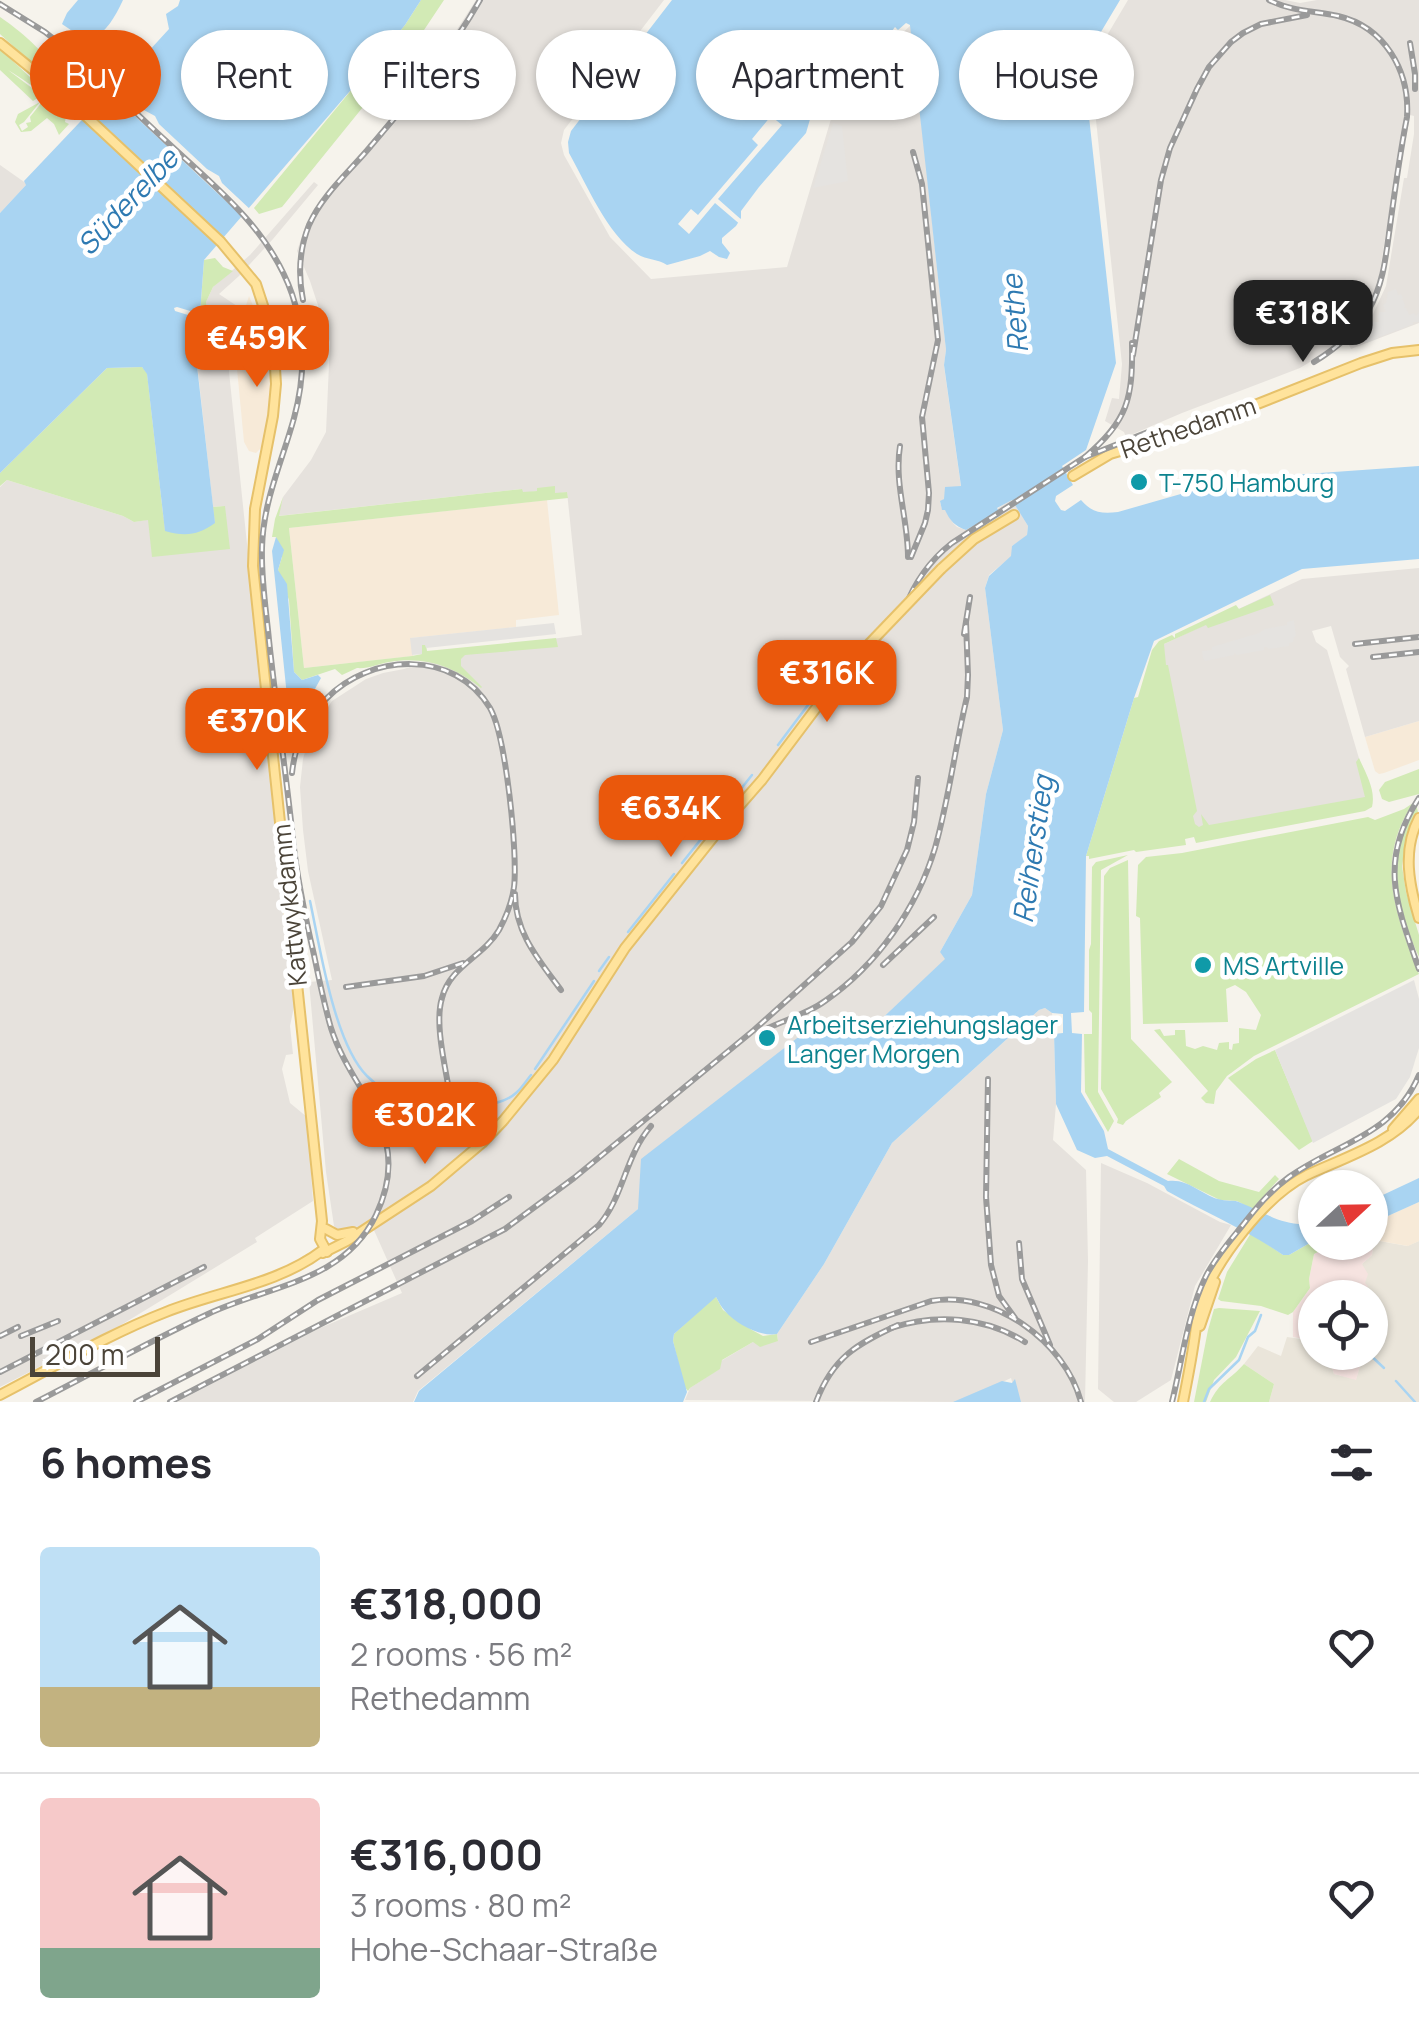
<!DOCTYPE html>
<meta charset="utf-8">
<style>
:root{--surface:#fff;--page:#f7f7f7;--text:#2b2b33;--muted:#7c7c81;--line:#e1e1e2;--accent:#ea580c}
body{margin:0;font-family:Manrope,sans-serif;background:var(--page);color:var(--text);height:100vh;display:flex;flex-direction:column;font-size:38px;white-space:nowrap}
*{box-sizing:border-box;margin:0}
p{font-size:32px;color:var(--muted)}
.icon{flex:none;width:55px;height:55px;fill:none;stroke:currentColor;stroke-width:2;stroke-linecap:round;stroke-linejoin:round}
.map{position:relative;height:1402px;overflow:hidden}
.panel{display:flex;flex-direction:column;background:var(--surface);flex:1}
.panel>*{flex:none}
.top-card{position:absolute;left:30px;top:30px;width:1360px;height:90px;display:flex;gap:20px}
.needle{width:65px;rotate:68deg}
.controls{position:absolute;left:1298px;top:1170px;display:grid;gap:20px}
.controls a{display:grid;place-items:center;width:90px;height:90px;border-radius:50%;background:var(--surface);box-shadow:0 2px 8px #0004;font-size:50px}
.scale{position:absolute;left:30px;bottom:25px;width:130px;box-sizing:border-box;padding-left:10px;border:5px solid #4b4439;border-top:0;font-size:28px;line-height:35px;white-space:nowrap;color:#4b4439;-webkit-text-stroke:8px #fff;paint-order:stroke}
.price{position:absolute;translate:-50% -85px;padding:0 22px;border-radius:20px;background:var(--accent);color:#fff;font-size:32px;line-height:65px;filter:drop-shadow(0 2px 5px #0008)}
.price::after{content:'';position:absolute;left:50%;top:60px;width:30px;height:22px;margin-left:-15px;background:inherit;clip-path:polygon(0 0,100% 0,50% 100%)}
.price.on{background:#222;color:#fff}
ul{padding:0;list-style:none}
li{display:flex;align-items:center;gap:30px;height:250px;padding:0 40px}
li+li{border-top:2px solid var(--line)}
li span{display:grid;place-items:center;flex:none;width:280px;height:200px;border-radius:10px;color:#555}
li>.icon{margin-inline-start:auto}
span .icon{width:120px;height:120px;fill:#fffc;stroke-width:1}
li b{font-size:42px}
h2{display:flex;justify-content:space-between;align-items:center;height:120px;padding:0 40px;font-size:42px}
.chip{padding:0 35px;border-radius:45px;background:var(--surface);box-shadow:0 2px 8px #0004;font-size:35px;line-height:90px}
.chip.on{background:var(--accent);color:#fff}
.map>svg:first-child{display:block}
</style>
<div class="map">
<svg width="1419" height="1402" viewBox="0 0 1419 1402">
<rect width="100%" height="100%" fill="#f6f3ec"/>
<polygon fill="#eae5da" points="1374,1240 1407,1246 1419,1241 1419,1402 1269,1402 1274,1384 1244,1364 1258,1346 1281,1356 1287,1337 1315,1341 1315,1352 1328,1353 1334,1374 1356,1379 1364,1353 1370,1352 1370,1347 1377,1340 1380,1312 1370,1302 1370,1298 1366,1297 1361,1293 1365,1283 1362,1264 1372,1255"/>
<g fill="#f7ead8">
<polygon points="249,296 265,335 272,376 272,404 267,433 261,448 256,453 249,451 244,442 237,369 238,330"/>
<polygon points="547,500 559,615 516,620 516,627 411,638 413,656 304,668 289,528"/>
<polygon points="1419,721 1419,760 1384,773 1379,774 1375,771 1365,737"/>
<polygon points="1419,1202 1419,1241 1408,1246 1374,1240 1370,1232 1370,1224"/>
</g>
<g fill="#e6e2dd">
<polygon points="476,0 664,0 564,130 561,143 564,155 610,237 651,279 787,267 839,92 911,25 946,350 944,366 961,487 940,502 942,509 945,509 953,523 957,527 966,530 976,524 979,528 1000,515 997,509 1012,499 1028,526 1027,536 1012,546 1012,556 989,575 985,588 1003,730 986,794 972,895 940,952 946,959 872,1028 857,1025 805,1032 638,1209 418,1391 413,1402 177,1402 318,1329 402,1293 373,1228 348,1244 334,1226 326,1172 309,982 332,980 308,871 303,830 300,787 303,759 310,734 332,701 366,679 383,673 404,669 453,652 582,635 567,492 555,494 538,491 522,493 521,489 278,516 283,497 311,460 326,432 330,342 310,281 297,251 305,227 315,209 380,131 443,51"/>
<polygon points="1128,0 1285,0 1300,3 1317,0 1419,0 1419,323 1351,349 1349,345 1373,314 1386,286 1404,178 1407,178 1414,134 1414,116 1410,115 1406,138 1401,138 1378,283 1370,303 1353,329 1328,351 1300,368 1182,413 1126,437 1124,432 1105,421 1112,398 1119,399 1122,364 1090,64"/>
<polygon points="0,165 27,184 0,213"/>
<polygon points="314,182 318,185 273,239 239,276 219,294 237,306 229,339 229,372 295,1002 290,1026 293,1054 286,1055 282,1069 290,1103 307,1117 313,1201 255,1238 257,1242 121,1325 0,1387 0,487 7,480 123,516 134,522 225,506 213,507 196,354 212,351 206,302 213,287 250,255"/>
<polygon points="1419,568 1419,721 1365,737 1346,669 1349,666 1340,657 1331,626 1312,631 1316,642 1327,650 1371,799 1194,829 1160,646 1302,579"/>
<polygon points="1045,1008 1052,1013 1054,1034 1056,1104 1053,1140 1086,1170 1088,1261 1085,1402 1018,1402 1011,1378 959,1402 685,1400 690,1388 719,1369 721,1361 753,1342 778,1341 777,1334 824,1264 892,1143 1039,1010"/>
<polygon points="1101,1163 1147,1183 1220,1222 1231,1225 1195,1286 1171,1380 1136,1402 1114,1402 1098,1389"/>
</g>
<g fill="#f6e3e0">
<polygon points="1370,1232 1373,1235 1374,1240 1372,1255 1362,1264 1368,1274 1365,1283 1368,1286 1361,1293 1366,1297 1315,1298 1315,1341 1293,1337 1293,1312 1310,1288 1309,1279 1314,1254 1335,1243 1370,1242"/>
<polygon points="1328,1353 1364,1353 1356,1380 1334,1374"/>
</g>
<g fill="#d2eab5">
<polygon points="421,0 444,0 418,39 282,207 259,214 254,208 405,25"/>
<path d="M0,17C16,28 50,54 53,73L49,79L0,34Z"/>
<path d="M0,49L47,93C35,90 21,77 8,70L40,94L41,96L33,101L0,70Z"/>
<polygon points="53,97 67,105 63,111 68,107 75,112 70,117 66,116 65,122 69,124 59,135 54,124 47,118 31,131 21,132 15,122 18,114 40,102 24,122 19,125 22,131 28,127 26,123 31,122 30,117 42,102"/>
<polygon points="215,258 223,267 233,271 213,287 206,302 213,352 196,354 193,331 200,314 204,260"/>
<polygon points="142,367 147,373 165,531 215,523 213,507 225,506 230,549 152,557 148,520 134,522 123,516 7,480 0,486 0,473 107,368"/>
<path d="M555,486V493L567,492L568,498L289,528L304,668L412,656L422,654V645H426L427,651L556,638L558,647L465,655L461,659V666L482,687L481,688C454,666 424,656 389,662C378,664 368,669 357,668L342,675L335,669L302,680L294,672L289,600L278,570L282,557L276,537H272L275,519L283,497L279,516L522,489L523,492L537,491V488Z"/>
<path d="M1270,595L1274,605L1208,628L1206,625L1164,644L1166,665H1168L1197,811L1193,816L1195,824L1199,827L1203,825L1201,814L1209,825L1365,797L1356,762L1359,758C1366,774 1376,790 1372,807L1365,811L1196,843L1194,837L1185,839L1186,845L1136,852L1134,850L1089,859V856H1086L1134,698L1138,697L1152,650L1159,641L1172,635L1175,638V634L1236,605L1239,609Z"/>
<polygon points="1419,769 1419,794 1389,802 1382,799 1379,790 1385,782"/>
<path d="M1413,803C1374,862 1396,915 1419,974L1254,1056L1227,1076L1216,1091L1214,1104L1206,1103L1201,1098L1208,1091L1154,1030L1160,1029L1164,1036L1175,1035V1030H1185L1186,1046L1195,1049L1203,1046L1217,1050L1219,1043L1229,1042V1049L1232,1050L1233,1044L1239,1043V1028L1256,1030L1261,1015L1246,992L1235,985L1226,989L1228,1022L1143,1024L1140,918L1136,916L1138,865L1146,857L1182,853L1368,817L1375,820L1404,809Z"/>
<path d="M1416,804L1418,812L1405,846L1402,866L1406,892L1419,935V957C1395,900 1382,861 1416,804Z"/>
<polygon points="1128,855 1101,870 1098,1092 1114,1121 1108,1132 1085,1092 1084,1034 1092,1034 1092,1013 1089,1010 1089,950 1091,944 1092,867 1096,862"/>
<polygon points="1128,860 1131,1039 1172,1082 1159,1093 1161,1097 1126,1121 1123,1125 1117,1123 1118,1119 1101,1089 1104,876 1110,868"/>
<polygon points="1275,1050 1313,1141 1299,1150 1228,1078 1256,1059"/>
<polygon points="1179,1159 1219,1181 1259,1192 1275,1175 1279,1179 1252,1209 1237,1201 1220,1200 1167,1174"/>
<polygon points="1251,1233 1283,1255 1289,1255 1315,1240 1315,1242 1335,1243 1314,1254 1309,1279 1310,1288 1293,1312 1288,1315 1261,1306 1221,1301 1218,1299 1227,1272"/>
<polygon points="716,1297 723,1310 752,1330 763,1336 777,1334 778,1341 760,1347 753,1342 722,1360 720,1369 690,1388 688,1391 684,1386 673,1341 674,1334 713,1298"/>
<polygon points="1219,1308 1260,1311 1236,1357 1214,1380 1206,1402 1194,1402 1208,1330 1214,1309"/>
<path d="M1244,1364L1274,1384L1269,1402H1210C1220,1381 1230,1380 1244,1364Z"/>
</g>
<g fill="#e5e3e0">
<polygon points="833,123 842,126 848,181 813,188"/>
<polygon points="1396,289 1398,295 1401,294 1403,298 1401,300 1403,300 1405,306 1404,308 1406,308 1409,315 1414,313 1416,316 1419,312 1419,322 1413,322 1413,324 1396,331 1395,329 1395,331 1380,337 1378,336 1378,338 1366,343 1364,340 1361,341 1361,334 1365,332 1367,335 1366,332 1371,330 1371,322 1379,322 1377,316 1379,315 1379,312 1386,312 1383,305 1386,303 1388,292"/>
<polygon points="1294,620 1296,636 1294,637 1293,642 1289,643 1289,646 1268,649 1267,647 1264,647 1264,650 1237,655 1234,653 1234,655 1205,661 1203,658 1202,651 1212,650 1212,647 1259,633 1265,629 1287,625 1287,622"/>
<polygon points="554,623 556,634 426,648 425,645 422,645 422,654 412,655 410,638"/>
<polygon points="1414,980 1419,999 1419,1048 1410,1077 1396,1099 1313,1143 1275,1050"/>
</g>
<g fill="#a9d4f2">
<path d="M78,0H123C115,17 107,31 91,41L81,37L62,24L67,13Z"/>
<path d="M180,0H421L405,25L369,69L204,260L200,314L177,307L174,308L175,311L198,318L193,331L215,523C198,535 186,537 165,531L147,374L142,367L107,368L0,473V213L26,185L24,181L134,65V58L147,53L169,29L166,14L178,6Z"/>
<path d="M672,0H1120L1083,62L1116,363L1086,450L1062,466L1073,485L1056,496L1055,501L1061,510L1065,511L1081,500C1092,513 1102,514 1118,512L1233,479L1419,466V559L1302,569L1154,641L1134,698L1086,856L1084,1012L1071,1013L1072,1033L1082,1034L1081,1092L1104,1131L1108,1149L1168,1181C1187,1178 1201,1194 1218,1199C1226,1202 1234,1199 1241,1203C1268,1214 1285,1228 1315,1223V1240L1289,1255H1283C1247,1230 1206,1213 1167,1191L1164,1186L1107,1156L1095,1158L1077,1150L1056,1104L1054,1034L1063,1033V1014L1052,1013L1045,1008L1039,1010L892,1143L824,1264L777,1334C760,1337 736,1324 725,1311C721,1307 719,1302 716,1297L674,1334L673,1341L687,1392L683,1402H414L419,1391L638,1209L641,1159L805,1032L857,1025L864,1019L873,1027L945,959L940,952L972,895L986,794L1003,730L985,588L989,576L1011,556L1012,546L1027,535L1028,526L1012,500L997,508L1001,515L978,528L975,525L966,530C955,526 950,521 945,510H942L940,501L944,499L945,487L961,486L944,365L946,350L910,25L906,23L898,30L895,27L892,31L897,37L843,82L840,78L836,85L815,102L806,133L759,187L741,211V218L736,226L722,238V243L730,253L727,259L719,257L710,251L700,256L667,265C658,259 647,260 637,254C607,234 587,185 569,153L568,142L571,131Z"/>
<polygon points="276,537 284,550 278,570 287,584 294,672 302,680 318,675 321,678 311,696 292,714 288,706 272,551"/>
<polygon points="1419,1178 1419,1202 1370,1224 1370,1201"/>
<polygon points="1015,1379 1021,1402 953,1402 1002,1381 1012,1383"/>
</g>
<g fill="#f6f3ec">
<polygon points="114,82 142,109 155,116 159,124 207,169 219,176 222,183 252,211 245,219 107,90"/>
<polygon points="771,116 782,125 718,199 744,222 742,226 715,203 689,234 678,224 691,209 698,215 758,145 752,139"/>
</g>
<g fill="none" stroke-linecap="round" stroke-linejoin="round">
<g stroke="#a9d4f2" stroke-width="2.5">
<polyline points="291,738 290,725 292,714"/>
<polyline points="778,745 814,697"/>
<polyline points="682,863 752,775"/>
<path d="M310,901C320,947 334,1043 367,1076C377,1086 392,1096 405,1102C423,1110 437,1113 457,1109C475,1106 502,1106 516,1093C522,1088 526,1081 531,1075"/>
<polyline points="628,932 674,874"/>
<polyline points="599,971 609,957"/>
<polyline points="535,1069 594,981"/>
<polyline points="1367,1352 1384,1368"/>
<polyline points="1396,1381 1415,1402"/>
<polyline points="1204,1402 1209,1389 1239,1360 1248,1337 1255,1331 1261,1315"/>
</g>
<g stroke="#e6c16a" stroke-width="12">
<g id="major">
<polyline points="0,43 59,91 221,242 256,284 273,336 276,384 273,416 255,509 253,566 322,1221 320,1239 327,1252"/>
<polyline points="1073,476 1110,454 1189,431 1361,363 1392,353 1419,350"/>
<polyline points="941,569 974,539 1014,515"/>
<path d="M1419,818C1402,850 1409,885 1419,918"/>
<polyline points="1393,1129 1419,1099"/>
<polyline points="326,1229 337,1235 353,1232"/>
<polyline points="323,1253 347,1241 431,1186 482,1143 503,1121 553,1060 625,948 727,820 762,780 847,667"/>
<polyline points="1200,1326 1215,1282"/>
<path d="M0,1395C54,1367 109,1334 166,1312C218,1291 277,1285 323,1250"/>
<path d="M1183,1402C1187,1382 1191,1362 1194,1341C1196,1328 1197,1316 1201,1303C1216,1259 1265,1196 1307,1175C1346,1157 1392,1143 1419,1109"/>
</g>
</g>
<use href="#major" stroke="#ffe39c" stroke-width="8"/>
<g stroke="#9a9a9a" stroke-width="6">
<g id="rail">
<path d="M1269,0C1290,11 1315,11 1338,16C1385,27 1410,71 1407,117C1400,153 1395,189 1390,226C1386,254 1384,283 1369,309C1356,332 1337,348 1314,362"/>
<path d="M0,4L45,32L74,55C105,83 135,112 166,141C215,187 269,228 292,294C306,334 305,378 294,418C282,462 263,501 262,548C261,578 266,609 269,640C276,706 286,773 293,839C297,879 305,916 314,955C319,979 324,1004 331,1028C353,1097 415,1132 376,1215C344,1282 267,1286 208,1314C150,1341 93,1373 36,1402"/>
<polyline points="1410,43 1415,74 1415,89"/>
<path d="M303,300C298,275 299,250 309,225C322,195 349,172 370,147C409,101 450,53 480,0"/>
<polyline points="1133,355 1161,180 1170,148 1197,89 1209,67 1231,42 1243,33 1261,24 1307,15"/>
<path d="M900,446C894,484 908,519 908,557"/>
<path d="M1085,457C1128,421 1133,398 1132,343"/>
<polyline points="911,557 925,523 928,510 929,493 922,417 938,340 922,184 913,152"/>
<path d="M904,610C914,583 929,561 952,543L1085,457L1148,432"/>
<polyline points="964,634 970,597"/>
<polyline points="1355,644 1419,637"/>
<polyline points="1373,657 1419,652"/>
<path d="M292,773C295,745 306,719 326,699C370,653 455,649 490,708C506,736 518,854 514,887C512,902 506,917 499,930C483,957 450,966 442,998C434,1024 446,1069 450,1096"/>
<path d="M1419,798C1378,861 1396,904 1419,969"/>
<path d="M515,894C515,933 539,960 561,990"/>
<polyline points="883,965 934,917"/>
<polyline points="346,987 424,976 463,963"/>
<path d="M762,1031C783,1020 806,1015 825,1001C877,965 917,908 935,848C949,799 955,747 967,697L968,675L966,623"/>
<polyline points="988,1079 986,1197 991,1265 999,1296 1015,1318"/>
<polyline points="1019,1243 1022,1279 1050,1345"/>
<path d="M891,1328C936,1313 986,1317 1025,1342"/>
<polyline points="0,1336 18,1327"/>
<polyline points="21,1336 58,1321"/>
<path d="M811,1342L931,1301C993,1290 1065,1341 1081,1402"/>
<polyline points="0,1372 204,1267"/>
<path d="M417,1376L599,1225C624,1196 625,1156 651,1126"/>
<polyline points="136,1402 258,1339 318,1300 472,1221 509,1197"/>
<polyline points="170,1402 505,1229 574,1178 754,1030 852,942 881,906 907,850 914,822 918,778"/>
<path d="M816,1402C833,1357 857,1344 898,1325"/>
<path d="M1172,1402C1182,1361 1187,1315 1206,1276C1215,1258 1229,1242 1242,1226C1256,1208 1270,1191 1289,1177C1337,1143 1394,1135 1419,1075"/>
</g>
</g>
<use href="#rail" stroke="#fff" stroke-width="2.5" stroke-dasharray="8" stroke-linecap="butt"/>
<g stroke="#e6c16a" stroke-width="12" stroke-linecap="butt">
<polyline id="major-bridge" points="847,667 941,569"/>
</g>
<use href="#major-bridge" stroke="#ffe39c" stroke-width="8"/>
</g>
<g fill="#0f9aa8" stroke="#fff" stroke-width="4">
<circle cx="1139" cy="482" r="10"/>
<circle cx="1203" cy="965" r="10"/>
<circle cx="767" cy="1038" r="10"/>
</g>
<g text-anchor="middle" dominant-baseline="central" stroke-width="9" stroke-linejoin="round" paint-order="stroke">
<g font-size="25" fill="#4b4439" stroke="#fff">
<text transform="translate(1188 427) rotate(-19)">Rethedamm</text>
<text transform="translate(289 905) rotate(-96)">Kattwykdamm</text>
</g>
<g font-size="25" fill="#0d838f" stroke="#fff" text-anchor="start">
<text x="1159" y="482">T-750 Hamburg</text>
<text x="1223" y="965">MS Artville</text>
<text x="787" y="1024">Arbeitserziehungslager<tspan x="787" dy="29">Langer Morgen</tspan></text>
</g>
<g font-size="28" font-style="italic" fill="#2e7ab2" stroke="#fff">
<text transform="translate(127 201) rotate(-47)">Süderelbe</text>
<text transform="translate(1014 314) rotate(-95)">Rethe</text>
<text transform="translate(1032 849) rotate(-82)">Reiherstieg</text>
</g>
</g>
</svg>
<div class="controls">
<a><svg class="needle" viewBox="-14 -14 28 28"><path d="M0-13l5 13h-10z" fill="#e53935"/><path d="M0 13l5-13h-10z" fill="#7c7c81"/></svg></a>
<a><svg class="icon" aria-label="locate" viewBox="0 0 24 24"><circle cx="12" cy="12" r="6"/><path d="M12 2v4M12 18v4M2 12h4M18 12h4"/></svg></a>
</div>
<div class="scale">200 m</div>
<b class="price on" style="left:1303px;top:365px">€318K</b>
<b class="price" style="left:257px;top:390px">€459K</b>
<b class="price" style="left:827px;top:725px">€316K</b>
<b class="price" style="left:257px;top:773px">€370K</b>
<b class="price" style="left:671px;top:860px">€634K</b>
<b class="price" style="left:425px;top:1167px">€302K</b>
<div class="top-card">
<a class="chip on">Buy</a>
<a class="chip">Rent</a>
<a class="chip">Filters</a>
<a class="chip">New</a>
<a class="chip">Apartment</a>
<a class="chip">House</a>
</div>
</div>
<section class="panel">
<h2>6 homes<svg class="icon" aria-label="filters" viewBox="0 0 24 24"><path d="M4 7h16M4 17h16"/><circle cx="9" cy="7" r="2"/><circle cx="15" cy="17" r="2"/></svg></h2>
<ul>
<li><span style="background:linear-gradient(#bfe0f5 70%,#c2b280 0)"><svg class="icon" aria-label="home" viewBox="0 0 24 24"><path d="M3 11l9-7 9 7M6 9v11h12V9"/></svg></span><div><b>€318,000</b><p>2 rooms · 56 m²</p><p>Rethedamm</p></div><svg class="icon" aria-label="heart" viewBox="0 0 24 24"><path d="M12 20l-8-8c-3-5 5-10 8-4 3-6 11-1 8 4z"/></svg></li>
<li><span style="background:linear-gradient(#f6c9c9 75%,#7fa58c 0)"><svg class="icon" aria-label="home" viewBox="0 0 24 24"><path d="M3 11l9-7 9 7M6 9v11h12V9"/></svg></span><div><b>€316,000</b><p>3 rooms · 80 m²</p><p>Hohe-Schaar-Straße</p></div><svg class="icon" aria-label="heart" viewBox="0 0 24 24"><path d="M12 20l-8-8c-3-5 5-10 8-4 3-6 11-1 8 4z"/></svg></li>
</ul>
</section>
